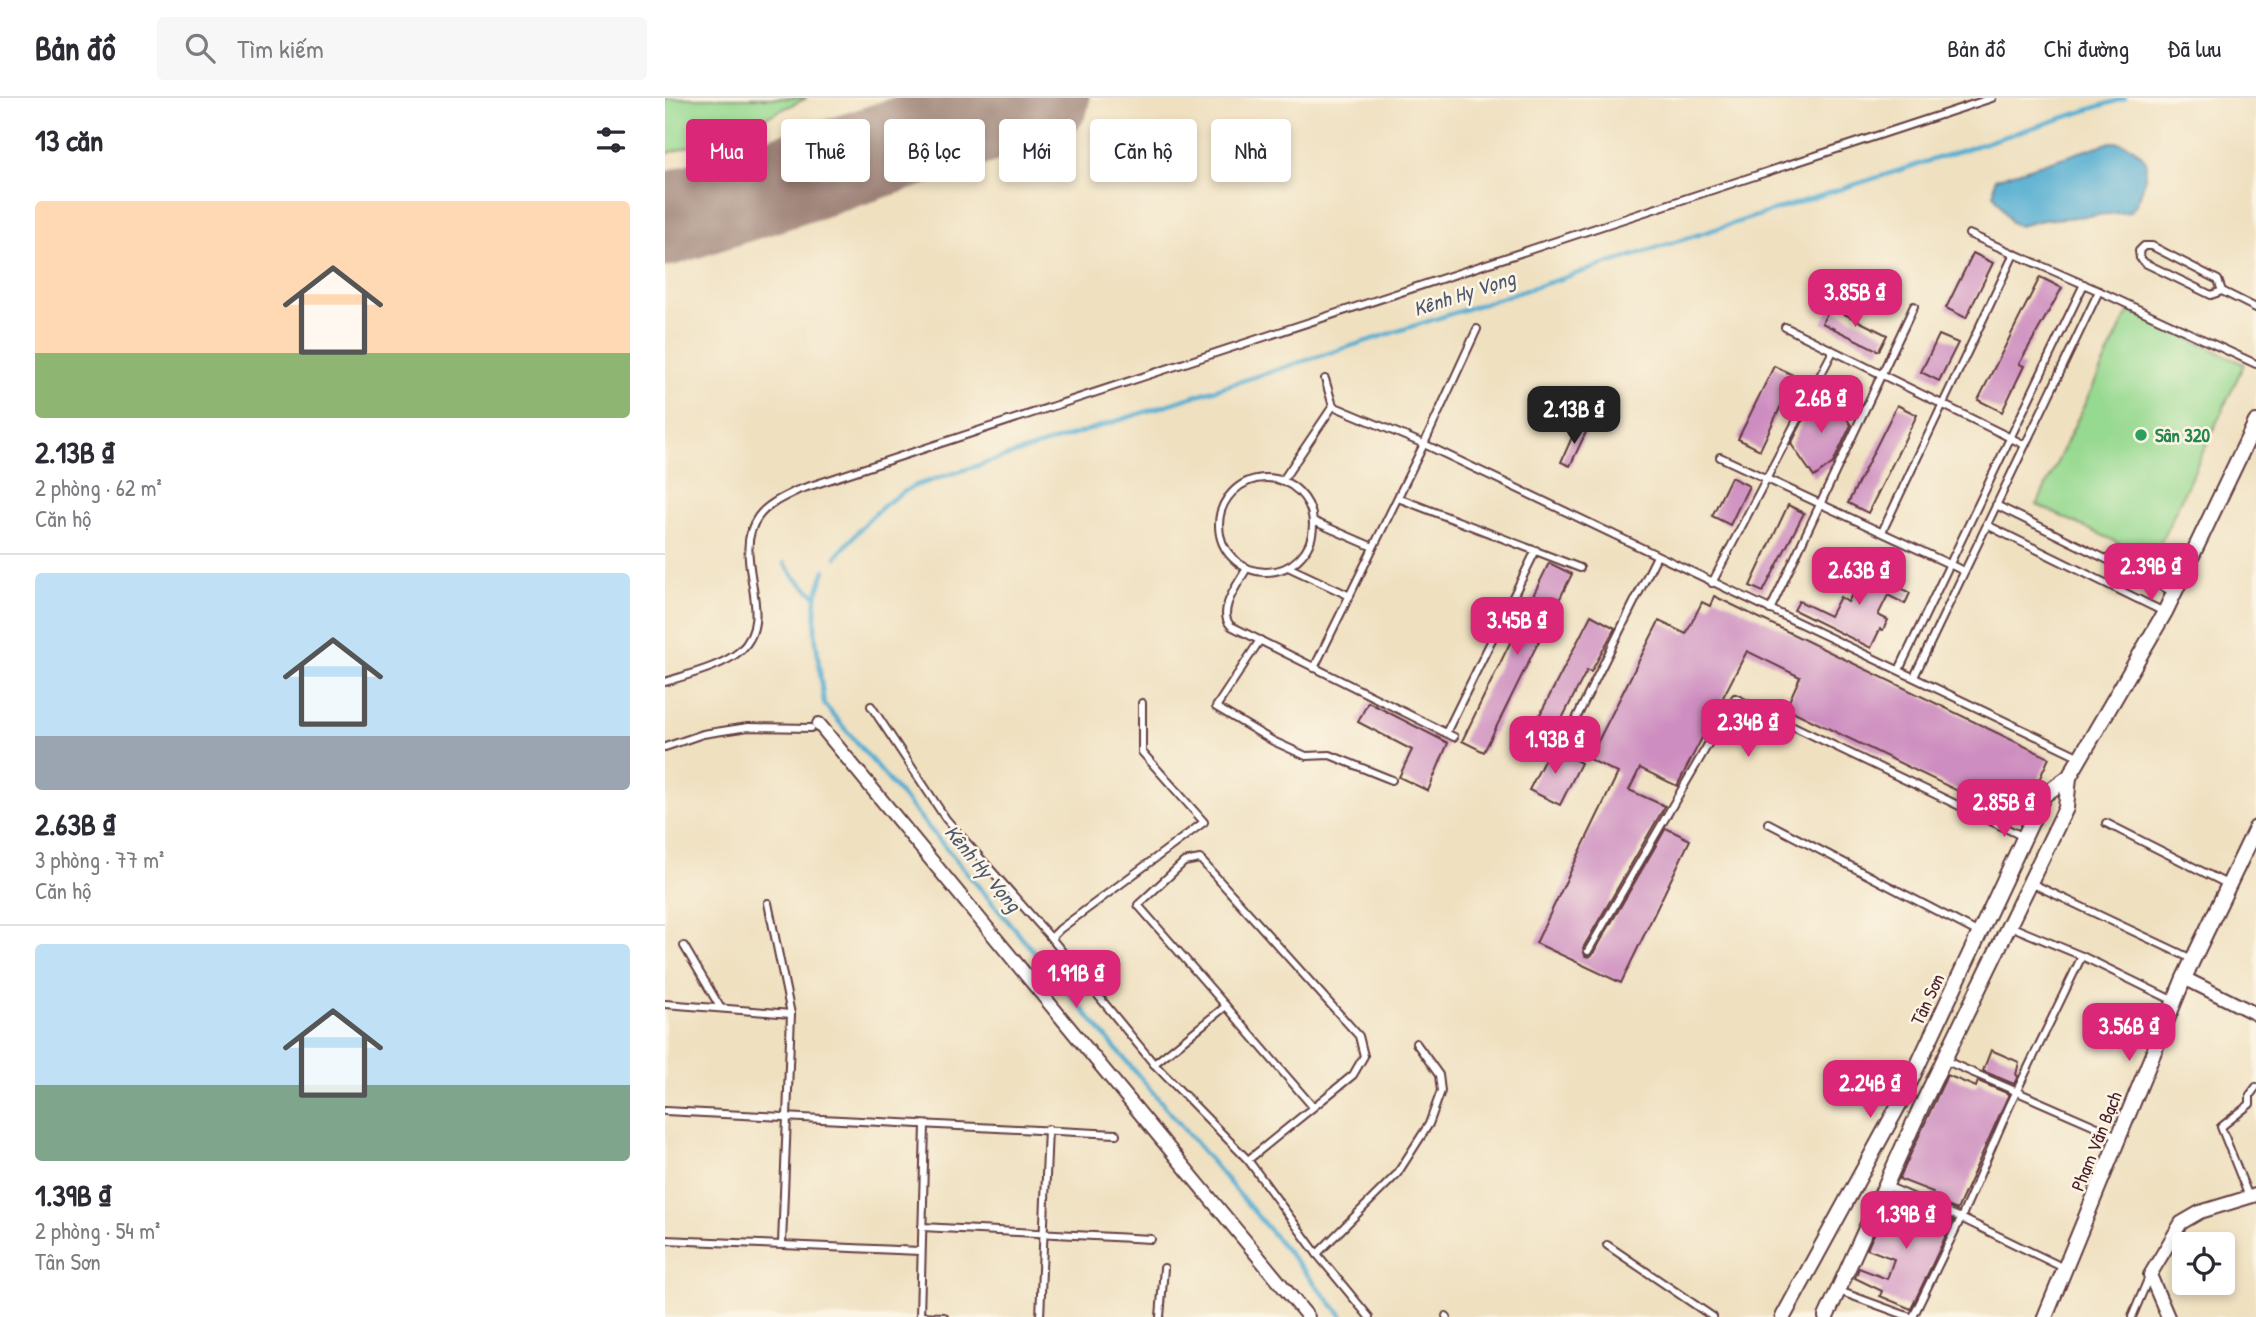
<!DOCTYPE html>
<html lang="vi">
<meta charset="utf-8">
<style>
:root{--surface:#fff;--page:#f7f7f7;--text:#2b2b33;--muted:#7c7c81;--line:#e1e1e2;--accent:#db2777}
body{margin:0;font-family:"Patrick Hand",sans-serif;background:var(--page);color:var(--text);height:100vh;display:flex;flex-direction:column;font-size:26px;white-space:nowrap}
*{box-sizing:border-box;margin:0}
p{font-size:23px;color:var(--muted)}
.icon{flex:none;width:38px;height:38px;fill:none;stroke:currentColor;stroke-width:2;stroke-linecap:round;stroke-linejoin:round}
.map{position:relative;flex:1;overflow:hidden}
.details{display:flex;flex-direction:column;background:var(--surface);width:665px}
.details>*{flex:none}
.guide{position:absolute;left:21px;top:21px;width:665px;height:63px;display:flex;gap:14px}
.fabs{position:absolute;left:1507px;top:1134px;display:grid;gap:14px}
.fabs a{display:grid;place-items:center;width:63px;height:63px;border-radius:7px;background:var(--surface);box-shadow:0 4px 10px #0003;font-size:35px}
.price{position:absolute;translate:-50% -60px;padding:0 16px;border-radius:14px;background:var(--accent);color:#fff;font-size:23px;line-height:46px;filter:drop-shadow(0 2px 4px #0008)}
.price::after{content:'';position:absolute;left:50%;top:42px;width:21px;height:16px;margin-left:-10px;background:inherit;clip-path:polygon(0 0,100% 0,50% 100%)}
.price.current{background:#222;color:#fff}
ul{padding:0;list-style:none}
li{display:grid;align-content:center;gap:14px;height:371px;padding:0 35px}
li+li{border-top:2px solid var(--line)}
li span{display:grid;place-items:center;height:217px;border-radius:7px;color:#555}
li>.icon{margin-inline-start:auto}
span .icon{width:126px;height:126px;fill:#fffc;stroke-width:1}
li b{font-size:30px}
h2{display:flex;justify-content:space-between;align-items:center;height:84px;padding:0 35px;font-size:30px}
.chip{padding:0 24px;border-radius:7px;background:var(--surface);box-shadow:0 4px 10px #0003;font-size:24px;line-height:63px}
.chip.current{background:var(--accent);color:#fff}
header{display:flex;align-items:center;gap:42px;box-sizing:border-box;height:98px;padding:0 35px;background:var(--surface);border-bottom:2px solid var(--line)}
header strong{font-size:33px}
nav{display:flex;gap:38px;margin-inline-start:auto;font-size:24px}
.search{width:490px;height:63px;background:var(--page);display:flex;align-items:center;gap:18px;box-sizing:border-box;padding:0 24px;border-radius:7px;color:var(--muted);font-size:26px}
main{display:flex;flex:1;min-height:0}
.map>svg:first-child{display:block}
</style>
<header>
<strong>Bản đồ</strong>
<div class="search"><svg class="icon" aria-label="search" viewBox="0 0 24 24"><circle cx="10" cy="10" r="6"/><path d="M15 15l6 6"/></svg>Tìm kiếm</div>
<nav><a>Bản đồ</a><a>Chỉ đường</a><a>Đã lưu</a></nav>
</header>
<main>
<section class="details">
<h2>13 căn<svg class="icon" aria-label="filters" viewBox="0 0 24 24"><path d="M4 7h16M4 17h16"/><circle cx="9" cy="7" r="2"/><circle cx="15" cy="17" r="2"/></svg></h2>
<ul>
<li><span style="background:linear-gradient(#ffd9b3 70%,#8fb573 0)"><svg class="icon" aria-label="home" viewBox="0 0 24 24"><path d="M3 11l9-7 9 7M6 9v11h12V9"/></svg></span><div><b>2.13B ₫</b><p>2 phòng · 62 m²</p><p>Căn hộ</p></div></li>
<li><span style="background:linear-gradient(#bfe0f5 75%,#9aa5b1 0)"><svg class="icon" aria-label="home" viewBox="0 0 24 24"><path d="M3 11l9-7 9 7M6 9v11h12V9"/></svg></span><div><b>2.63B ₫</b><p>3 phòng · 77 m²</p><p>Căn hộ</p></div></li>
<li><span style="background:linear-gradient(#bfe0f5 65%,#7fa58c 0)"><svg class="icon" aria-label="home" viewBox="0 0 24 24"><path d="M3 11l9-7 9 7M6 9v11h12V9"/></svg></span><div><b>1.39B ₫</b><p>2 phòng · 54 m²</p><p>Tân Sơn</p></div></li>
</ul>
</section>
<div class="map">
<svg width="1591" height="1219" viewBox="0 0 1591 1219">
<rect width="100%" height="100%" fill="#fcf5e5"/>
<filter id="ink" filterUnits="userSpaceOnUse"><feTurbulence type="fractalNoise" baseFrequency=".0143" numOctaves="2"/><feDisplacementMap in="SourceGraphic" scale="14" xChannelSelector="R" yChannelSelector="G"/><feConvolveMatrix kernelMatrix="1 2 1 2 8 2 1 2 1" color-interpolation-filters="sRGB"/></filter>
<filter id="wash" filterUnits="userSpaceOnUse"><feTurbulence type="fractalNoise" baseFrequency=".00686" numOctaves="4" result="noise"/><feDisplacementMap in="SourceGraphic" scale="28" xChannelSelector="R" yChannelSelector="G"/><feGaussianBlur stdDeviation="1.57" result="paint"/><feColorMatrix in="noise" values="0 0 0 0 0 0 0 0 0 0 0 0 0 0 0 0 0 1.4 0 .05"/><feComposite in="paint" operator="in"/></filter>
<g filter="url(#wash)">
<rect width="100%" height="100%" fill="#efe0c0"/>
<g fill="#96d990" stroke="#707c5e" stroke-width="2">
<polygon points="0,0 142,0 71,33 0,56"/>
<polygon points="1464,212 1579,266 1488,461 1372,407"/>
</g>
<path fill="#55aed2" stroke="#50667e" stroke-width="2" d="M1446,44C1464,44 1470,50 1481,63C1481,79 1477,102 1465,114L1378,122L1354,128L1346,124L1329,97L1330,81Z"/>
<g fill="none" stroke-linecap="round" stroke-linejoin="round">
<g stroke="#55aed2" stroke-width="4.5">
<path d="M171,459C195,431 217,402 252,387L1460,0"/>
<polyline points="119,465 129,479 151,498"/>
<polyline points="160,472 151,498 150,535 159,606 678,1219"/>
</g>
<path stroke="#9c8076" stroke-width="37" d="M63,101C133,73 200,43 262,0"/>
<polyline stroke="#9c8076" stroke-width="93" points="0,122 378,0"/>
</g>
<g id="blocks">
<g fill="#cd8dc0">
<polygon points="1308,155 1328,165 1301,220 1281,210"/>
<polygon points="1375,179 1397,190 1354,266 1359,268 1337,314 1313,302"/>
<polygon points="1165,209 1222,237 1214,253 1157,225"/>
<polygon points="1274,237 1293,245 1274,283 1256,274"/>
<polygon points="1109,268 1130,278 1095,352 1073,341"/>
<polygon points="1164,295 1186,327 1168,365 1149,379 1126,346 1146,307"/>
<polygon points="1232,307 1252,317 1203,415 1183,405"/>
<polygon points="912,328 922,332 905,368 896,364"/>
<polygon points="1066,379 1084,388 1065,427 1047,418"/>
<polygon points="1123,407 1139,415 1098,494 1085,488"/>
<polygon points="1184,463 1245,495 1240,506 1223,497 1213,517 1223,522 1218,532 1215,531 1206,550 1129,512 1134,503 1165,518 1175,499 1183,504 1194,484 1177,475"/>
<polygon points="884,465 907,476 819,654 797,643"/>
<polygon points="1049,498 1384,660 1355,723 1121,610 1135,579 1082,553 1012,688 975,670 964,692 1000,708 918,850 920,858 924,859 928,856 1001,730 1025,742 956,885 871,845 953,675 924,661 994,523 1021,536 1037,504 1045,508"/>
<polygon points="926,517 950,530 926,574 922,572 886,642 867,632"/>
<polygon points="703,604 783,645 763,693 734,679 747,652 693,624"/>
<polygon points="886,649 916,665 895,707 864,692"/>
<polygon points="1326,952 1354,964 1351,977 1353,978 1349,986 1318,973"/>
<polygon points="1282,977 1311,989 1313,983 1344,996 1292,1112 1266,1101 1268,1094 1234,1081"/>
<polygon points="1224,1103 1258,1117 1261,1111 1288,1123 1246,1211 1215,1198 1217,1193 1190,1180 1194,1170 1222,1181 1229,1161 1202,1151"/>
</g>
</g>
</g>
<g filter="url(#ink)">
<use href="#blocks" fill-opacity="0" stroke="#633c41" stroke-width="2"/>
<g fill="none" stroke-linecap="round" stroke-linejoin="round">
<g stroke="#633c41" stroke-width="10">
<g id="service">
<polyline points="1304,136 1434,193 1591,266"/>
<polyline points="1557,193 1546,197 1480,165 1475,160 1474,153 1479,148 1487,148 1553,182 1557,193 1591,210"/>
<polyline points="1120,229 1360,347"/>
<polyline points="668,308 759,346 1415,659"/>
<polyline points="1055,359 1299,473"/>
<circle cx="601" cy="427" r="47"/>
<polyline points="618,382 668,308 660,281"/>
<polyline points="733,400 915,470"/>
<polyline points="1331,407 1508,494"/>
<polyline points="648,423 708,449"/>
<polyline points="1322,427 1499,514"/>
<polyline points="1217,434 1349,156"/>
<polyline points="623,469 685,498"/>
<path d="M582,470C574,485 551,513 566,528L789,639"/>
<polyline points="1047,485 1168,253"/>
<polyline points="1105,512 1249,208"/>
<polyline points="595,542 551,609 608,643 641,658 665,657 727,682"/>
<polyline points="649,570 759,346 812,231"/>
<polyline points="1234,572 1419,186"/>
<polyline points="1249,579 1434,193"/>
<path d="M0,584C24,576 56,569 75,553C114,518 64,459 93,419C102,406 119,399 133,392L1327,0"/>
<polyline points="206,608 281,721 386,840 489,966 583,1062 652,1156 704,1219"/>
<polyline points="781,635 871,452"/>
<polyline points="902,639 992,458"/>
<polyline points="0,649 38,636 83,629 146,630"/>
<polyline points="1103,725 1314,835"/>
<polyline points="1441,725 1562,786"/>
<polyline points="1366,785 1527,861"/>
<polyline points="103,805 126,916 117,1146"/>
<polyline points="1345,828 1417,858 1509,903"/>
<polyline points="386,840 395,831 539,724 477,654 477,605"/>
<polyline points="19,848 55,909"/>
<polyline points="923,853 1070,600 1359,739"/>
<polyline points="0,906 126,916"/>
<polyline points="561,908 648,1009"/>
<polyline points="1279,962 1453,1038"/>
<polyline points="489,966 561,908 473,807 519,764 535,761 694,938 699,958 688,977 583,1062"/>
<polyline points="0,1013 451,1036"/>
<polyline points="1222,1088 1296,1120 1399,1170"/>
<polyline points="1584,1099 1556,1029 1585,1006 1585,997 1591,989"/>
<polyline points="257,1129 486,1141"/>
<polyline points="0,1142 255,1153"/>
<polyline points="942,1147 1048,1219"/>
<polyline points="652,1156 732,1076 764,1026 776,993 774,977 751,945"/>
<polyline points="1174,1193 1245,1219"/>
<polyline points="255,1218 279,1219"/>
<polyline points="781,1218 782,1219"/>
<polyline points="255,1219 260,1027"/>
<polyline points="375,1219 383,1031"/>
<polyline points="495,1219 499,1170"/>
<polyline points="1248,1219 1296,1120 1345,1007 1417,858"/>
<polyline points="1467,1219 1484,1179"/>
</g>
</g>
<g stroke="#633c41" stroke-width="16">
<g id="minor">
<polyline points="154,626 643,1219"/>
<polyline points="1519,880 1591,916"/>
<polyline points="1503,1219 1485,1177 1516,1125 1535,1114 1591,1097"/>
</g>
</g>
<g stroke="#633c41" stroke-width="18">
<g id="tertiary">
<polyline points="1118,1219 1237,1001 1379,697 1404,679 1500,514 1591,324"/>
<polyline points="1161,1219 1256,1009 1401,710 1404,679"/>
<polyline points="1380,1219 1519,880 1591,730"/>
</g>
</g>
<use href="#service" stroke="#fff" stroke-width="6"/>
<use href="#minor" stroke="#fff" stroke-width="12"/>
<use href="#tertiary" stroke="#fff" stroke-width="14"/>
</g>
</g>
<circle fill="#2e9e5b" stroke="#fcf5e5" stroke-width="2.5" cx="1476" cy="337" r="7"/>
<g text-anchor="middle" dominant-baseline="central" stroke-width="5" stroke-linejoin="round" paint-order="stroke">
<g font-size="19" font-weight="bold" fill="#27864d" stroke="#fcf5e5" text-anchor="start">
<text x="1490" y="337">Sân 320</text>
</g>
<g font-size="19" fill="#4a1f2b" stroke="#fcf5e5">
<text transform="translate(1262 901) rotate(-65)">Tân Sơn</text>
<text transform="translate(1431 1043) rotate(-68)">Phạm Văn Bạch</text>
</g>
<g font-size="21" font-style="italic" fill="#4e586e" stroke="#fcf5e5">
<text transform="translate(799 195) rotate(-18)">Kênh Hy Vọng</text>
<text transform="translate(318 770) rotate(50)">Kênh Hy Vọng</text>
</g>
</g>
</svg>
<div class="fabs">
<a><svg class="icon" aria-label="locate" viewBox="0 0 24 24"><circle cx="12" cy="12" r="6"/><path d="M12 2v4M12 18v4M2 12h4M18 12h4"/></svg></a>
</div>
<b class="price" style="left:1190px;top:231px">3.85B ₫</b>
<b class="price" style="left:1156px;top:337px">2.6B ₫</b>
<b class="price current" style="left:909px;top:348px">2.13B ₫</b>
<b class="price" style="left:1486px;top:505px">2.39B ₫</b>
<b class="price" style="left:1194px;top:509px">2.63B ₫</b>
<b class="price" style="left:852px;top:559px">3.45B ₫</b>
<b class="price" style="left:1083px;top:661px">2.34B ₫</b>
<b class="price" style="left:890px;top:678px">1.93B ₫</b>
<b class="price" style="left:1339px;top:741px">2.85B ₫</b>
<b class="price" style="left:411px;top:912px">1.91B ₫</b>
<b class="price" style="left:1464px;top:965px">3.56B ₫</b>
<b class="price" style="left:1205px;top:1022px">2.24B ₫</b>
<b class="price" style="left:1241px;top:1153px">1.39B ₫</b>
<div class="guide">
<a class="chip current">Mua</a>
<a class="chip">Thuê</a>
<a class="chip">Bộ lọc</a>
<a class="chip">Mới</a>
<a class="chip">Căn hộ</a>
<a class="chip">Nhà</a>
</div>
</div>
</main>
